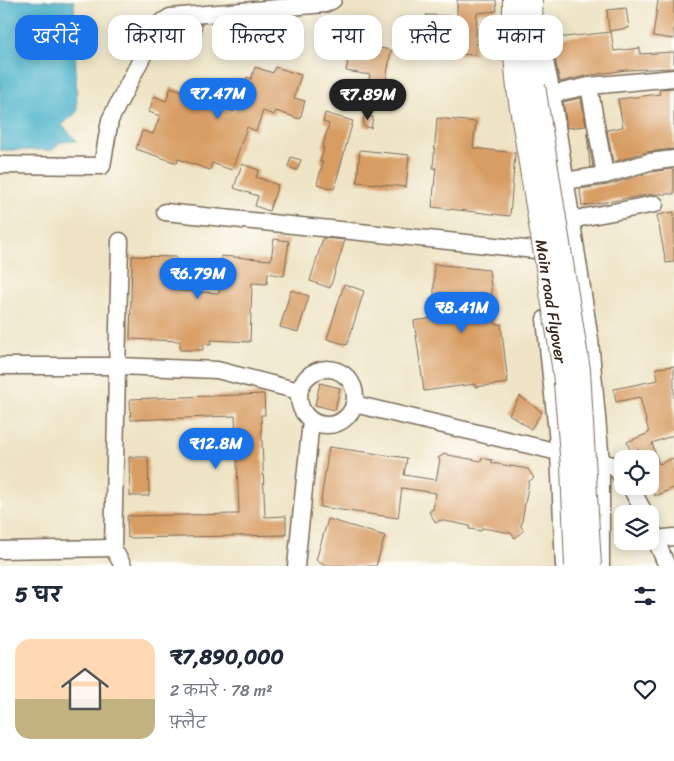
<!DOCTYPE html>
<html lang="hi">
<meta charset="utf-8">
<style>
:root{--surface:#fff;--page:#f2f2f3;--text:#1f2937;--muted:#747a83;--line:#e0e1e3;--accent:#1a73e8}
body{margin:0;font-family:Sriracha,"Playpen Sans Deva",sans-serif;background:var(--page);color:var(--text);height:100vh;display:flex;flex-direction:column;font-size:19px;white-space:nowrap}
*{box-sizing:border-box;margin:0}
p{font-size:16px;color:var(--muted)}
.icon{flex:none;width:28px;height:28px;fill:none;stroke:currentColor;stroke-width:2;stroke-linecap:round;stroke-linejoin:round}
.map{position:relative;height:566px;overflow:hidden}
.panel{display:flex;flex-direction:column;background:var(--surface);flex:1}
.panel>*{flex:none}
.banner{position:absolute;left:15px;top:15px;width:645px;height:45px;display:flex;gap:10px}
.fabs{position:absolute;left:614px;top:450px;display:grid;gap:10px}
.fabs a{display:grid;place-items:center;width:45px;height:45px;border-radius:10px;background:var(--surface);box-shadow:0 2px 12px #0003;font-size:25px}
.price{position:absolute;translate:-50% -42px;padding:0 11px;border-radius:18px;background:var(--accent);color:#fff;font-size:16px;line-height:32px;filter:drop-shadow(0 1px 2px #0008)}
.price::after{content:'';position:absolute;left:50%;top:30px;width:15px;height:11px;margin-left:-8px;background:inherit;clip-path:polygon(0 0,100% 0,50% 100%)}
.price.current{background:#222;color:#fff}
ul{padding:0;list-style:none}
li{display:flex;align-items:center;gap:15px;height:125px;padding:0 15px}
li+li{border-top:1px solid var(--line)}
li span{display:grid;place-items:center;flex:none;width:140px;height:100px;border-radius:15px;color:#555}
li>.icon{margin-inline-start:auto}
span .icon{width:60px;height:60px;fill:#fffc;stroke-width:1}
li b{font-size:21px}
h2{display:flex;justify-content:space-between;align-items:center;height:60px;padding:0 15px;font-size:21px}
.chip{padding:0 18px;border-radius:15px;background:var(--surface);box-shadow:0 2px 12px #0003;font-size:18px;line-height:45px}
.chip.current{background:var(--accent);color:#fff}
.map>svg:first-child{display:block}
</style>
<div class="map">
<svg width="674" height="566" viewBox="0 0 674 566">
<rect width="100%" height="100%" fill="#fdfcf7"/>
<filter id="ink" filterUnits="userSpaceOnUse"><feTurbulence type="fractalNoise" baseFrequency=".02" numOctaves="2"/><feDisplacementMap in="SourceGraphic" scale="10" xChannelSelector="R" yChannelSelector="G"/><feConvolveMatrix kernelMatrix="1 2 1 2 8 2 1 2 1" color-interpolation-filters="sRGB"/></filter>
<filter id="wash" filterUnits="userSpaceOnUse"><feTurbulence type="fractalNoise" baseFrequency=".0096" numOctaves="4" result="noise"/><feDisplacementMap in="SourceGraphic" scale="20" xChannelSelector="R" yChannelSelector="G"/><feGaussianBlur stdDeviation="1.12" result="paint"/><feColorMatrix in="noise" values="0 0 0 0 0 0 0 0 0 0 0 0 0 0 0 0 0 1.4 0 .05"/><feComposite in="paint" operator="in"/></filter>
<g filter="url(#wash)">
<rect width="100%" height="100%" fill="#eee4c5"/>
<polygon fill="#4bb3ca" stroke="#436e74" points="0,0 74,1 77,112 62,125 77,141 60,142 53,150 0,150"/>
<g id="blocks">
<g fill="#d89d63">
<polygon points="457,0 496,0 497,11 477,13 475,55 397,50 399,18 426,19 426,15 457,16"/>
<polygon points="658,0 674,0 674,39 653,36"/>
<polygon points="626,8 629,28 609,31 607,10"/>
<polygon points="202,24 201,36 180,36 181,26"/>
<polygon points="611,32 614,51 640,48 640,54 674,52 674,68 626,70 585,76 560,82 555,59 548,50 546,39"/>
<polygon points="351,43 391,50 385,87 368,84 370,75 346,71"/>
<polygon points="255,67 273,73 275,67 301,75 294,98 305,101 300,119 276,111 274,115 263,111 256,131 247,127 232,170 212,163 210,170 178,159 177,163 136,149 142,131 153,134 160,116 149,112 154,96 166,101 171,87 197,96 196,99 234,112 247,77 251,79"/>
<polygon points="674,88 674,149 646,152 613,162 607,130 623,127 618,99 660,94 659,89"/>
<polygon points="581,98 586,126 567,128 563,102"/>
<polygon points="325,113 353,121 334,189 317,184 323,162 320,162 324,148 322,148 329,124 323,122"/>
<polygon points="364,115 373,117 371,128 363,126"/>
<polygon points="437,118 476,122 473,148 515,153 510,216 432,207 436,168 433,168"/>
<polygon points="587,133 593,167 590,167"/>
<polygon points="360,150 409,155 406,187 357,182"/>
<polygon points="291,157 301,160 297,170 288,167"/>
<polygon points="242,164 259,170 256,177 278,185 269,211 255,206 258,196 234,188"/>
<polygon points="671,169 674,171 674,194 653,194 582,206 580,189 608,185 651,172"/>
<polygon points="674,212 674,262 666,263 657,215"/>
<polygon points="323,238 345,240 330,288 310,281"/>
<polygon points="274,239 289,241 284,276 268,273 267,284 252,283 250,342 211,340 211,345 203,344 203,350 180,350 180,341 130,339 132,256 176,257 177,291 219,293 221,256 271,260"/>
<polygon points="434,264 489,270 495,324 501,324 508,383 475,387 475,384 424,391 414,321 453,315 454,298 434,298"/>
<polygon points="344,284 364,291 347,345 327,339"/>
<polygon points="291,290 309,296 298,332 280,327"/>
<polygon points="674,366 674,435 652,443 659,464 674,458 674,488 655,496 650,484 650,459 641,459 638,449 631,452 627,442 649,433 640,397 616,402 614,389 658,380 656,368"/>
<polygon points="320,383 340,388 335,410 315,405"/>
<polygon points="264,394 265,415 261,415 265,517 286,516 286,535 128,538 127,516 239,514 235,416 131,420 130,399"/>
<polygon points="520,396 542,412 531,429 509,414"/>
<polygon points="329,447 407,458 404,475 436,480 440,460 438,458 446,453 448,455 481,461 481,458 492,460 492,463 528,469 534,478 529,481 521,527 524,530 515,538 511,533 482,528 481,531 469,529 470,526 440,520 436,523 429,512 433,509 436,493 402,488 398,518 320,507"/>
<polygon points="129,457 148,457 149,496 130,496"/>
<polygon points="328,519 385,536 376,566 325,566 316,560"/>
</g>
</g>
</g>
<g filter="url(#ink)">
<use href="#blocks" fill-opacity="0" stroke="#7a6b58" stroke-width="1"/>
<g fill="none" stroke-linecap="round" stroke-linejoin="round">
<g stroke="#7a6b58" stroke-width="19">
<g id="minor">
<polyline points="532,48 545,61 552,94 590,340 601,462 601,566"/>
<polyline points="589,86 605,175"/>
<polyline points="552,94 589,86 674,78"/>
<polyline points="0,165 102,166 110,120 159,24 170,17 325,4 333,0"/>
<polyline points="564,181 605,175 649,162 674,159"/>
<polyline points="165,212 535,250"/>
<polyline points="570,220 655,204"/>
<polyline points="120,241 113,548 123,566"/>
<polyline points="545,319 559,452 564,566"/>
<polyline points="0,366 118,366 217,370 299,391"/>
<circle cx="327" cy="397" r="28"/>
<polyline points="354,404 601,462 613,465 622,477"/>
<polyline points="630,486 645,514"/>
<polyline points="650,526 667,566"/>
<polyline points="656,539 674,537"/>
<polyline points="0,550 113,548"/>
<polyline points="296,566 311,421"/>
</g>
</g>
<g stroke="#7a6b58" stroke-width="22">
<g id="major">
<polyline points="513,0 513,44 517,89"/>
<polyline points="532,0 535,86"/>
</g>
</g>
<use href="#minor" stroke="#fff" stroke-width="16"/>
<use href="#major" stroke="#fff" stroke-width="20"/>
<g stroke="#7a6b58" stroke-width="22" stroke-linecap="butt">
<g id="major-bridge">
<polyline points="535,86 580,370 591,566"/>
<path id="s1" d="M517,89L563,372L571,466L575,566"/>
</g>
</g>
<use href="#major-bridge" stroke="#fff" stroke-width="20"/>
</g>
</g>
<g text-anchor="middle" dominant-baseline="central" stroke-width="4.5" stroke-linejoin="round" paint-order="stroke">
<g font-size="16" fill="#3b2a1e" stroke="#fdfcf7">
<text stroke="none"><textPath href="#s1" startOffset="215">Main road Flyover</textPath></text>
</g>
</g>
</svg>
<div class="fabs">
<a><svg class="icon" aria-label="locate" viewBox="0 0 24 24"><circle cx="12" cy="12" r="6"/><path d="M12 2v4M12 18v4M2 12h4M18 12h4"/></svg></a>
<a><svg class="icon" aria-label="layers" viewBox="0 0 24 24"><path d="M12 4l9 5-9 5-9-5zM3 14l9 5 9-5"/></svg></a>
</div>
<b class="price" style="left:218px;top:120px">₹7.47M</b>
<b class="price current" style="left:368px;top:121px">₹7.89M</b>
<b class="price" style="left:198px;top:300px">₹6.79M</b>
<b class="price" style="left:462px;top:334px">₹8.41M</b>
<b class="price" style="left:216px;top:470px">₹12.8M</b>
<div class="banner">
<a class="chip current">खरीदें</a>
<a class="chip">किराया</a>
<a class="chip">फ़िल्टर</a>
<a class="chip">नया</a>
<a class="chip">फ़्लैट</a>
<a class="chip">मकान</a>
</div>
</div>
<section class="panel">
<h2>5 घर<svg class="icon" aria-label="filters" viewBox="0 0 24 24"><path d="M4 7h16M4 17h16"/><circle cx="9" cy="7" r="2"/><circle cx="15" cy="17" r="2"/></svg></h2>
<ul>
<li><span style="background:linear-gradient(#ffd9b3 60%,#c2b280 0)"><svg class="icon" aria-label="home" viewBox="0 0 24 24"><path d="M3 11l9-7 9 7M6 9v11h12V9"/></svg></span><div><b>₹7,890,000</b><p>2 कमरे · 78 m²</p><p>फ़्लैट</p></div><svg class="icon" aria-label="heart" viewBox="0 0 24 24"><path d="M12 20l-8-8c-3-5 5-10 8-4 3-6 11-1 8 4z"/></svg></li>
</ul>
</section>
